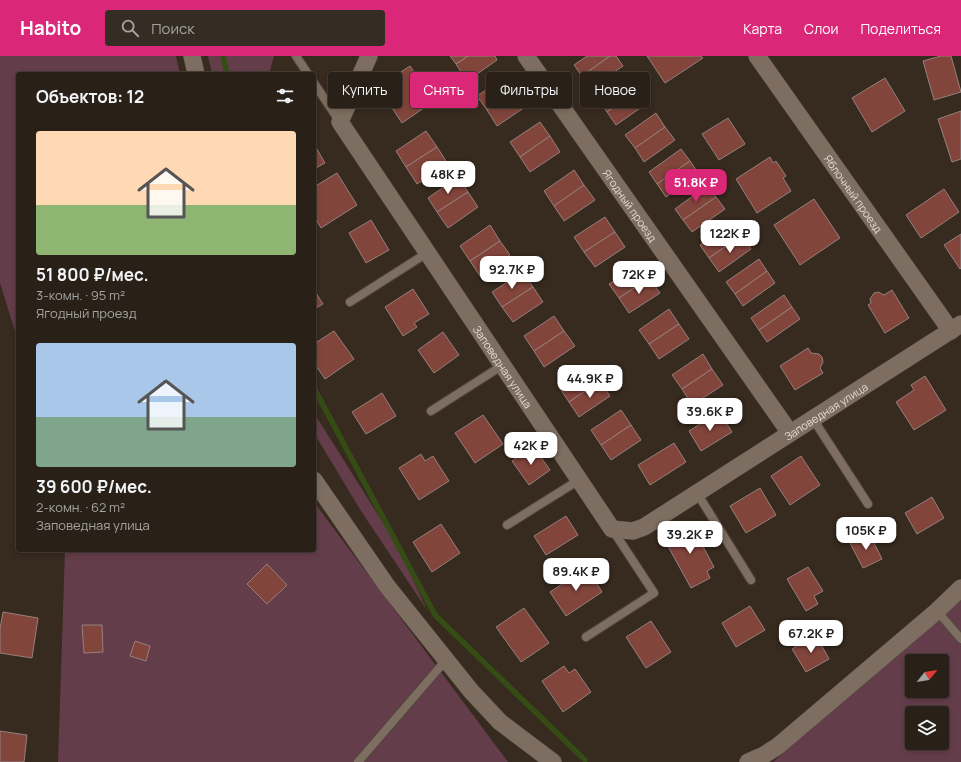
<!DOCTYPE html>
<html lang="ru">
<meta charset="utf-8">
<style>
:root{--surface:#292017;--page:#352d24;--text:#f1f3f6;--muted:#a5a3a1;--line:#453e36;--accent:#db2777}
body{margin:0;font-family:Manrope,sans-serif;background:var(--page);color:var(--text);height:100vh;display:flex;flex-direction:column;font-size:15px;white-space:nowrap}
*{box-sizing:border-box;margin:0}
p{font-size:13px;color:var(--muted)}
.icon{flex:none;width:22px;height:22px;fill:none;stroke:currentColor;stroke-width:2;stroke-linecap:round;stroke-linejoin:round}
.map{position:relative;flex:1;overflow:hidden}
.side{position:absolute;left:16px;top:16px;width:300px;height:480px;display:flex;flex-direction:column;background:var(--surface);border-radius:4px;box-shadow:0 2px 6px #0003,0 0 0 1px var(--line)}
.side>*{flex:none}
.hud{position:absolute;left:328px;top:16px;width:380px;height:36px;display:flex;gap:8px}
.needle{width:26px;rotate:60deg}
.fabs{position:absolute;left:905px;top:598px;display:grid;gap:8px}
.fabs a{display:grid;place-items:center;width:44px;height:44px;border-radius:4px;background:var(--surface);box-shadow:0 2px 6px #0003,0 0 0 1px var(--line);font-size:20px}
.price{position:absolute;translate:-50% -34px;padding:0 9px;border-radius:8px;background:#fff;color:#222;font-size:13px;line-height:26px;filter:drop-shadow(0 1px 2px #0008)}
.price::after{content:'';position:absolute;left:50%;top:24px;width:12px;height:9px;margin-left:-6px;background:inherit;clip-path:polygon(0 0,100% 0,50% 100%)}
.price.selected{background:var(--accent);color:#fff}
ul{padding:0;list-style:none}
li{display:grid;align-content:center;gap:8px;height:212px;padding:0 20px}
li span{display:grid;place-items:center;height:124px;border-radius:4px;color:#555}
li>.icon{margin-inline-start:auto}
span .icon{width:72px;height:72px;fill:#fffc;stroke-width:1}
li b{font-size:17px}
h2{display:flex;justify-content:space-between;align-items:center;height:48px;padding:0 20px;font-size:17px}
.pill{padding:0 14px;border-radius:4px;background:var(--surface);box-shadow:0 2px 6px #0003,0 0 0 1px var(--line);font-size:14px;line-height:36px}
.pill.selected{background:var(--accent);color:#fff}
header{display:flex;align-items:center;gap:24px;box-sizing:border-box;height:56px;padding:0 20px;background:var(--accent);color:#fff}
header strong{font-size:19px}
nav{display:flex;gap:22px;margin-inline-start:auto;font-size:14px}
.search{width:280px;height:36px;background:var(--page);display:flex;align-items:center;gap:10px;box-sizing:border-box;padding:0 14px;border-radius:4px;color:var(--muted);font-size:15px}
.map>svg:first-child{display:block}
</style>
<header>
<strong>Habito</strong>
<div class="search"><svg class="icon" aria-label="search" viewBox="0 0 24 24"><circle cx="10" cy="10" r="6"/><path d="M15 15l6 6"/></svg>Поиск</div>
<nav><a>Карта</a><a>Слои</a><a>Поделиться</a></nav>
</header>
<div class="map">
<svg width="961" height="706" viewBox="0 0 961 706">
<rect width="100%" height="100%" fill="#372a1f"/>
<g fill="#643d4b" fill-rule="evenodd">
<polygon points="0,0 176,0 180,18 18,18 18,285 0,227"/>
<polygon points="208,0 274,0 269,18 212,18"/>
<polygon points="314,357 397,489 427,554 361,455 314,377"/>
<polygon points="314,446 508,706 58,706 65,494 314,494"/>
<path d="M961,541V706H773L907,587ZM912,605H942V635H912ZM912,657H942V687H912Z"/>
</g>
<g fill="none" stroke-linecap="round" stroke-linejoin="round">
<g stroke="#354d15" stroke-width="5.5">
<polyline points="223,0 227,18"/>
<polyline points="314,332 435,559 585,704"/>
</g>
</g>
<g fill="#82453c" stroke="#96807c">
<polygon points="450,0 468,0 456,8"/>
<polygon points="468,0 495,0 497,4 467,25 456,8"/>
<polygon points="587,0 610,0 582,20 574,9"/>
<polygon points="610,0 616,0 623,10 590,32 582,20"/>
<polygon points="647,0 701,0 703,2 665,27"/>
<polygon points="941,0 951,0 961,36 934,44 923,5"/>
<polygon points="410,10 434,45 402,67 378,31"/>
<polygon points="508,19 517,34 487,54 477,40"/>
<polygon points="631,20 640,33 607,56 598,43"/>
<polygon points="885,22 905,55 872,76 852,42"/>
<polygon points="640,33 649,46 616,69 607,56"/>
<polygon points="517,34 528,49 497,70 487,54"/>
<polygon points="961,55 961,103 952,106 938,63"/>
<polygon points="656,57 665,71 635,92 625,79"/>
<polygon points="728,62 745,88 719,104 702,78"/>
<polygon points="540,66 550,80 520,101 510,86"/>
<polygon points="665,71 675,84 644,106 635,92"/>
<polygon points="426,75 437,91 406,111 396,95"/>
<polygon points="550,80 560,96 530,116 520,101"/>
<polygon points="314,88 325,107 314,113"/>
<polygon points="437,91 448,108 417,128 406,111"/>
<polygon points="681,93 690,105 657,128 649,116"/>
<polygon points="770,101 773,107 776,105 786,120 783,122 791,135 757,157 736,123"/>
<polygon points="690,105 699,118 666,141 657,128"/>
<polygon points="574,114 584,129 554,150 544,135"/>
<polygon points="337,117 357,149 321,172 314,160 314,131"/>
<polygon points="458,121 468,136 437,156 428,142"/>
<polygon points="584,129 595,144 564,165 554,150"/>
<polygon points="708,129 716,141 683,164 675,153"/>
<polygon points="944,133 959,156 921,182 906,159"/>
<polygon points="468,136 478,151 448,172 437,156"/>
<polygon points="716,141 725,153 692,176 683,164"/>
<polygon points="814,143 840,182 800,209 774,169"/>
<polygon points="605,161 615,176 584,196 574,181"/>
<polygon points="371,164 389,194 366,207 349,177"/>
<polygon points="733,166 742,179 709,202 700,189"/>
<polygon points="490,169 500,185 470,205 460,190"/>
<polygon points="615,176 625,191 595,211 584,196"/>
<polygon points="961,178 961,212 960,213 944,189"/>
<polygon points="742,179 751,193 719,216 709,202"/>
<polygon points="500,185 510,199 480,220 470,205"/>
<polygon points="759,203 767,215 735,238 726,226"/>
<polygon points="640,207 649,222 619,242 609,228"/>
<polygon points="767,215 775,227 743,250 735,238"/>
<polygon points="523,216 533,231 502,251 492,236"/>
<polygon points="649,222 660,237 629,257 619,242"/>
<polygon points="533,231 543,246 513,266 502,251"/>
<polygon points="413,233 429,258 414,267 417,271 403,280 385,251"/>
<polygon points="314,234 323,248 314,253"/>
<polygon points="892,234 909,262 885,277 868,249 871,247 870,243 874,237 878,236 884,239"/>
<polygon points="784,239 792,251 759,274 751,262"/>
<polygon points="792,251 800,263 767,286 759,274"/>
<polygon points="669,253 679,268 649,288 639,274"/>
<polygon points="554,260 564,275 534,295 524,280"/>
<polygon points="679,268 689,283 659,303 649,288"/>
<polygon points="334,275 354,303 325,323 314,307 314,288"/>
<polygon points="564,275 575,290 544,311 534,295"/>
<polygon points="443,276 459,299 434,317 418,294"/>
<polygon points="808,292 811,297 819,298 822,301 823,306 820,312 823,317 795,334 780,310"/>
<polygon points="703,298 712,313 682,333 672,319"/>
<polygon points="590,310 600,325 569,346 559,331"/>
<polygon points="712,313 723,329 692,349 682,333"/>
<polygon points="925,320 946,354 914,374 896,346 914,334 911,329"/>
<polygon points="600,325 610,340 579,361 569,346"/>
<polygon points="382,337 396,360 366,378 352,356"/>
<polygon points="621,354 631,369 601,389 591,374"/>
<polygon points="719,356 732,376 701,395 689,375"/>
<polygon points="483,359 503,388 475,407 455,377"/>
<polygon points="631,369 641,384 611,404 601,389"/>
<polygon points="674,387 686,406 650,429 638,409"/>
<polygon points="533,390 550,414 529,429 512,405"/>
<polygon points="421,398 425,405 433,400 449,425 419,444 399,412"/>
<polygon points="801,400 820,429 790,449 771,420"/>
<polygon points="760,432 776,459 746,477 730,450"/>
<polygon points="932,441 944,462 917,478 905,457"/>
<polygon points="566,460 578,479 546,499 534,480"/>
<polygon points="441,468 460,497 432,516 413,486"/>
<polygon points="691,468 714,511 707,515 710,522 691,532 664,483"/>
<polygon points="869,477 882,503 863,512 850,487"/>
<polygon points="267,508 287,529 267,548 247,528"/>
<polygon points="808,511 823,535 814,540 818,548 806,555 787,523"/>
<polygon points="587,512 602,536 566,560 550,536"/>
<polygon points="750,550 765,574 736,591 722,567"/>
<polygon points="524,552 549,587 521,606 496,571"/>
<polygon points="3,556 38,562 32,602 0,597 0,573"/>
<polygon points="651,565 671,596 646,612 626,581"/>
<polygon points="82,569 102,569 103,596 84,597"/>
<polygon points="816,579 829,603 806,616 792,593"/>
<polygon points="135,585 150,590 146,605 130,600"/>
<polygon points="564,610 569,617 575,613 591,636 563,656 542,625"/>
<polygon points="0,675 27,679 24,706 0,706"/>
</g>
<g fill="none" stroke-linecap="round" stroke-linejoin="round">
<g stroke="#51473d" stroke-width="10">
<g id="service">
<polyline points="296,0 308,18"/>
<polyline points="314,27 340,66"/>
<polyline points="350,246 427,197"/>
<polyline points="431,355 503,309"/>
<polyline points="813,363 868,448"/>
<polyline points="697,437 751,524"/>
<polyline points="507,469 579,424"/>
<polyline points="937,555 961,583"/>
<polyline points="586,581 654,537 612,473"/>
<polyline points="358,706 446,604"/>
</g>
</g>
<g stroke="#51473d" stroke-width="18">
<g id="minor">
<polyline points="192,0 196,18"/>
<path id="s1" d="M369,0L340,66L612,473L633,475L644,471L961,268"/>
<path id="s2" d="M526,0L790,377"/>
<path id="s3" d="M757,0L951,275"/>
<polyline points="314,424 387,530 471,635 500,666 553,706"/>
<polyline points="748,706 764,699 778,690 937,555 961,532"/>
</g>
</g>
<use href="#service" stroke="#7d6e61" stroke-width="8"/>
<use href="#minor" stroke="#7d6e61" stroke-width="17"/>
</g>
<g text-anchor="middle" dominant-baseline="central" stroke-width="4" stroke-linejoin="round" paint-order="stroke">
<g font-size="11" fill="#e3dad3" stroke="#1a140f">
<text stroke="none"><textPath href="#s3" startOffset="168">Яблочный проезд</textPath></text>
<text stroke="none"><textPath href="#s2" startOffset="182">Ягодный проезд</textPath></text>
<text stroke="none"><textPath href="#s1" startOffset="366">Заповедная улица</textPath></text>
<text stroke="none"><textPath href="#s1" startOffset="810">Заповедная улица</textPath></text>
</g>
</g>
</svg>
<div class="fabs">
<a><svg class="needle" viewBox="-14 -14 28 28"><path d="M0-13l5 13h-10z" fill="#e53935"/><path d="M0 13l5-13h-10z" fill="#a5a3a1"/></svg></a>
<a><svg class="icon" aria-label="layers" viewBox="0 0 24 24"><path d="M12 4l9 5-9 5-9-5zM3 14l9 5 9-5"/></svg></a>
</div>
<b class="price" style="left:448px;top:139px">48K ₽</b>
<b class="price selected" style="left:696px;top:147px">51.8K ₽</b>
<b class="price" style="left:730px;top:198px">122K ₽</b>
<b class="price" style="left:512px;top:234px">92.7K ₽</b>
<b class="price" style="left:639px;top:239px">72K ₽</b>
<b class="price" style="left:590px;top:343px">44.9K ₽</b>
<b class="price" style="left:710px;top:376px">39.6K ₽</b>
<b class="price" style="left:531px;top:410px">42K ₽</b>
<b class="price" style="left:866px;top:495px">105K ₽</b>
<b class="price" style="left:690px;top:499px">39.2K ₽</b>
<b class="price" style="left:576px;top:536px">89.4K ₽</b>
<b class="price" style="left:811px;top:598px">67.2K ₽</b>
<div class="hud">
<a class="pill">Купить</a>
<a class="pill selected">Снять</a>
<a class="pill">Фильтры</a>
<a class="pill">Новое</a>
</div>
<section class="side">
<h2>Объектов: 12<svg class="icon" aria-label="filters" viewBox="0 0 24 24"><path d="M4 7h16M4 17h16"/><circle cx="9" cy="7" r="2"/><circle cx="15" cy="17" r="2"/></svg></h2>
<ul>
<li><span style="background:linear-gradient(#ffd9b3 60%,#8fb573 0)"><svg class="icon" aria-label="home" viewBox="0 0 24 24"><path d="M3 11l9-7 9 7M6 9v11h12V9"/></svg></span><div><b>51 800 ₽/мес.</b><p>3-комн. · 95 m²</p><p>Ягодный проезд</p></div></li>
<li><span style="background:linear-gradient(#a9c7e8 60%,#7fa58c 0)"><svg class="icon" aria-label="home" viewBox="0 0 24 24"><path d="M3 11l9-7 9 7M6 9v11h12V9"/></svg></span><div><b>39 600 ₽/мес.</b><p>2-комн. · 62 m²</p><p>Заповедная улица</p></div></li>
</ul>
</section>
</div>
